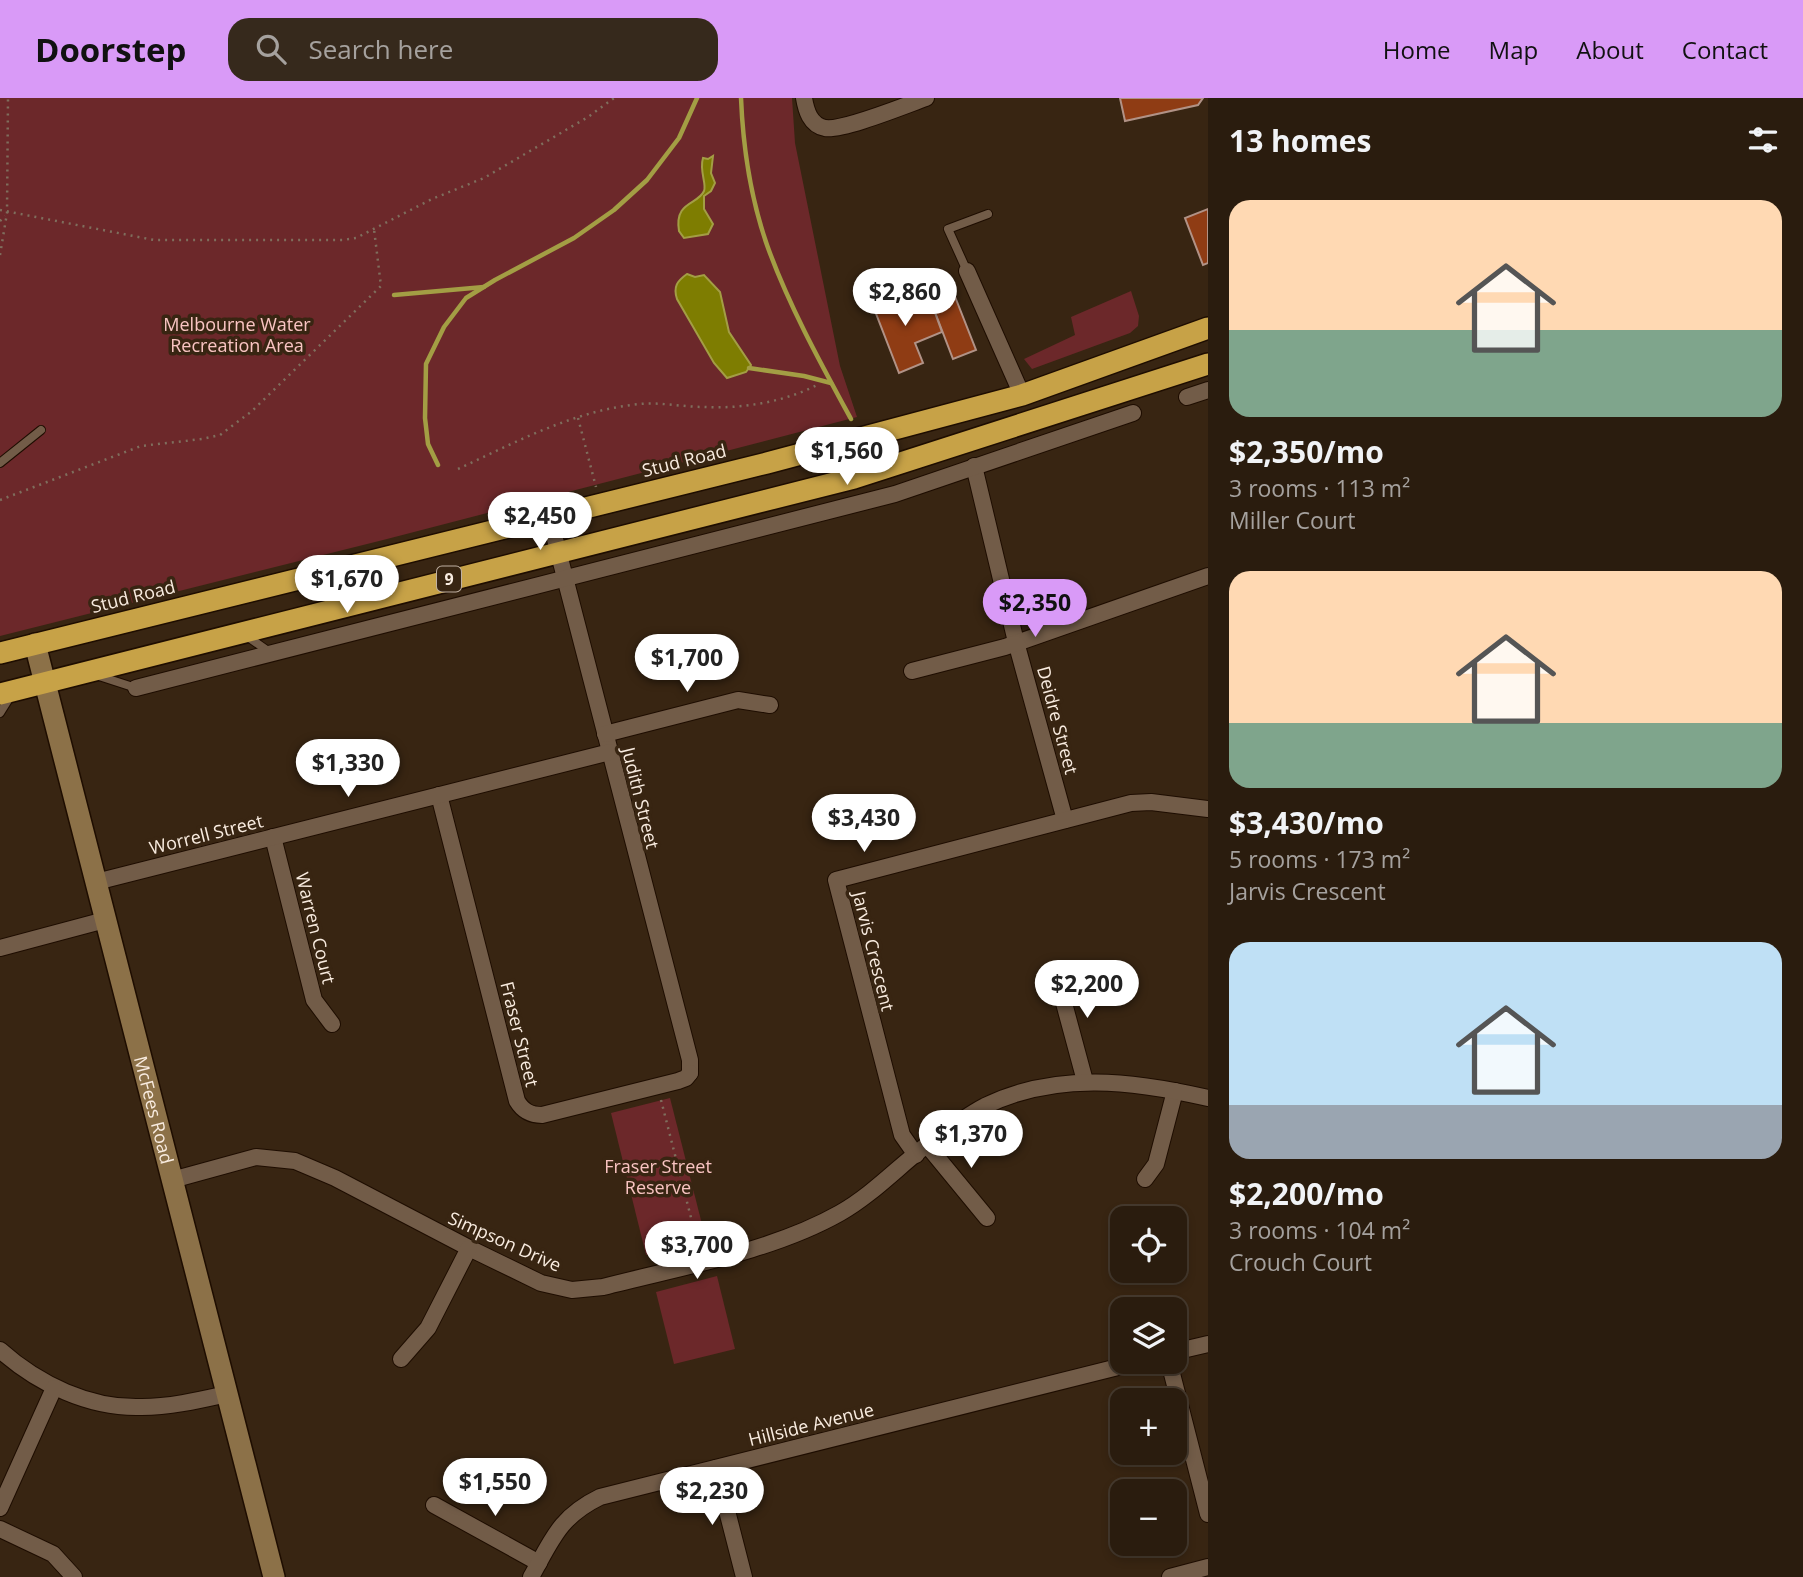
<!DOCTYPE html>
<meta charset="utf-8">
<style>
:root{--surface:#2a1c0e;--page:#36291c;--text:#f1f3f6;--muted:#a5a19e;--line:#463a2e;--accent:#d99af7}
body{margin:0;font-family:"Open Sans",sans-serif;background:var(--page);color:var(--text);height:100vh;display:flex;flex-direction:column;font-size:26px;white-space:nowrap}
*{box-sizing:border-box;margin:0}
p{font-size:23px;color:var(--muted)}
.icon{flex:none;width:38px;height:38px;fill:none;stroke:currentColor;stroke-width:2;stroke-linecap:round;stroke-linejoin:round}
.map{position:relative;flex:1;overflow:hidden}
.drawer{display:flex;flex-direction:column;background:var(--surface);width:595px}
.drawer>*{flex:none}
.controls{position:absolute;left:1110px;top:1108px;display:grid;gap:14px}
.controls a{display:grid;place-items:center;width:77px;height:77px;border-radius:14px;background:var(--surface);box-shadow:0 4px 10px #0003,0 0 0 2px var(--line);font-size:35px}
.price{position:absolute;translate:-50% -60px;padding:0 16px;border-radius:24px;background:#fff;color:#222;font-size:23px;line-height:46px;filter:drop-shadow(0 2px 4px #0008)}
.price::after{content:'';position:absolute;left:50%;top:42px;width:21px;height:16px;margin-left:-10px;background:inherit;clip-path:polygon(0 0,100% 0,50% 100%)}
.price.current{background:var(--accent);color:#111}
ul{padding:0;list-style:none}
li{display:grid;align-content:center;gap:14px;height:371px;padding:0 21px}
li span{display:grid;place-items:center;height:217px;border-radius:21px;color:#555}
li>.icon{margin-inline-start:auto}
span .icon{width:126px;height:126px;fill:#fffc;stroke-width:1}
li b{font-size:30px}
h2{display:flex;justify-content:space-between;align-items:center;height:84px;padding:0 21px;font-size:30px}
header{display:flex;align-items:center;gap:42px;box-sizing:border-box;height:98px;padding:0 35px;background:var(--accent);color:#111}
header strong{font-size:33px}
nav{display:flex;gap:38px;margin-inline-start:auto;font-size:24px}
.search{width:490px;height:63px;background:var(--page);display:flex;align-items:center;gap:18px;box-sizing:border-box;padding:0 24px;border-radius:21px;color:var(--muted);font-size:26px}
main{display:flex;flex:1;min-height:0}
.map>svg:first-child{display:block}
</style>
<header>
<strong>Doorstep</strong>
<div class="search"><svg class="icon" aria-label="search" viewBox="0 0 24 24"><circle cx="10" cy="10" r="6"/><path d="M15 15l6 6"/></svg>Search here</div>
<nav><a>Home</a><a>Map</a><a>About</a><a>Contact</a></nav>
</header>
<main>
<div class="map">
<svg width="1208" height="1479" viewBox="0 0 1208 1479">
<rect width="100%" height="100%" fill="#382512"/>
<g fill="#6c282a">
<polygon points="0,0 792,0 795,45 840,268 857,319 387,441 0,538"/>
<polygon points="1131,193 1139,218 1138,228 1130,235 1032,271 1024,261 1075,237 1071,219"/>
<polygon points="670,1000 706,1142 646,1157 611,1015"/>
<polygon points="717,1178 735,1251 674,1266 656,1194"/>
</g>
<g fill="#7e7d01" stroke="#a39e44" stroke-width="2">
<path d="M713,58L711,75L715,85L711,93L704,98V111L713,126L708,136L684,140L679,133C674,103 698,107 704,93C707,86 699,73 703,60L708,61Z"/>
<path d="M687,176L695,179L704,177L720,194L729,234L751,267L746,274L727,280L714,265L677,201C673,189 677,183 687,176Z"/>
</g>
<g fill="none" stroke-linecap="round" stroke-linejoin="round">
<g stroke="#a39e44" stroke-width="4.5">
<path d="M741,0C743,49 751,101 767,147C788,206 821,266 851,321"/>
<polyline points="394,197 484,189"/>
<polyline points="749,270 804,278 831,285"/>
<polyline points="438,367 428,346 425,320 426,266 444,229 466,200 495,182 574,140 614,112 647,82 679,40 697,0"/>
</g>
</g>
<g fill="#8f3c14" stroke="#b19286" stroke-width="2">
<polygon points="1120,0 1203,0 1198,7 1125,23"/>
<polygon points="1208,111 1208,165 1203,167 1185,120"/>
<polygon points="950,186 976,252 953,261 928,196"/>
<polygon points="894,191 902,212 930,201 942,234 915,245 923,265 899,275 870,200"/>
</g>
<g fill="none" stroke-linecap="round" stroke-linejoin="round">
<g stroke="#1e0d00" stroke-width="10">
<g id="lane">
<polyline points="967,173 948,131 988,116"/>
<polyline points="0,365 41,332"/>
<polyline points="245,537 271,555"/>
<polyline points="96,577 136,590"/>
<polyline points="0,615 10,599"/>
</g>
</g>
<g stroke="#1e0d00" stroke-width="18">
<g id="street">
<path d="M804,0C806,12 810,27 825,30C843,33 906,7 926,0"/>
<polyline points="967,173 1022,297"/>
<polyline points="1187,299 1208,292"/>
<polyline points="974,368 1016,544 1065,722"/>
<polyline points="549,418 690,962 690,975"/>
<polyline points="912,573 1005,549 1208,478"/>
<polyline points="136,590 895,396 1133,315"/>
<polyline points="605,636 738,602 770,607"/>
<path d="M439,697L517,1003C523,1013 530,1017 542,1017L678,983L686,980L690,975"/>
<polyline points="273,739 314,902 332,926"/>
<polyline points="96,784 610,654"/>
<polyline points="0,850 105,822"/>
<polyline points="1051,880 1061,894 1085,983"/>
<polyline points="927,1047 987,1120"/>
<polyline points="916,1057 902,1037 836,782 1131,705 1151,704 1208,711"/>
<polyline points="1145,1081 1156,1066 1175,993"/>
<path d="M172,1082L256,1059L295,1063L335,1080L469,1150L541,1185L572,1192L603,1189C680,1169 771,1154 840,1115C872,1097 899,1068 928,1046C946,1033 966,1018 985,1008C1057,973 1134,983 1208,1000"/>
<path d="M0,1252C38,1286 90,1311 142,1309C170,1309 200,1302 227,1296"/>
<polyline points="1174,1254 1208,1246"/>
<polyline points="401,1261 428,1230 469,1150"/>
<polyline points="1169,1264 1208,1416"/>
<polyline points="716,1370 744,1479"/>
<polyline points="434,1407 539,1465"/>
<polyline points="0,1410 54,1290"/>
<polyline points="0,1431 53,1456 74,1479"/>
<path d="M531,1479C552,1442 559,1419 600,1399L1138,1264"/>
<polyline points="1170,1479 1208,1469"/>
</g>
</g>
<g stroke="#1e0d00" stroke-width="24">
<g id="secondary">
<path id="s1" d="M35,546L274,1479"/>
</g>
</g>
<g stroke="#1e0d00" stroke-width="24">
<g id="highway">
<polyline points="0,555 767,365 1022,297 1208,230"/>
<polyline points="0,596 854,380 1208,266"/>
</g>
</g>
<g stroke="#7f6e5d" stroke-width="2.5" stroke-dasharray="2 5" stroke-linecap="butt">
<polyline points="0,112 154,142 343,142 356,140 432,101 484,80 588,19 614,0"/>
<polyline points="0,123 5,118"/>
<polyline points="0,157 7,115 8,0"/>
<polyline points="578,320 596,389"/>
<path d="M458,371C516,344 575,312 640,306C661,304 683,309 704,309C742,311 785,304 819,286"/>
<polyline points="0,402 141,348 202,341 220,337 252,313 381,188 374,131"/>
<polyline points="661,1002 699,1151"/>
</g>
<use href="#lane" stroke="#725c48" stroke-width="8"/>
<use href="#street" stroke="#725c48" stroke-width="16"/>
<use href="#secondary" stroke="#8c7148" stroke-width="21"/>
<use href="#highway" stroke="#c7a247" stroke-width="21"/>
</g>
<g text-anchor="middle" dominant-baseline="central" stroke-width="7" stroke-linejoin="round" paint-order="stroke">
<rect fill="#382512" stroke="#bfb0a2" stroke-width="2" x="437" y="468.5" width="24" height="25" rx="5"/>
<g font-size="16" font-weight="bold" fill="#f9ece0">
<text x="449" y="481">9</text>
</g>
<g font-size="18" fill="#f9c4c2" stroke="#382512">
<text x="237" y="226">Melbourne Water<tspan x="237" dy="21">Recreation Area</tspan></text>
<text x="658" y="1068">Fraser Street<tspan x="658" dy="21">Reserve</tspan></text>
</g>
<g font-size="18" fill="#f9ece0" stroke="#382512">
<text transform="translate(684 362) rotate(-14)">Stud Road</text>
<text transform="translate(133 498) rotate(-14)">Stud Road</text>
<text transform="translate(1058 622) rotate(75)">Deidre Street</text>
<text transform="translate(641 700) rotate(76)">Judith Street</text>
<text transform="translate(206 736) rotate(-14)">Worrell Street</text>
<text transform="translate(316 830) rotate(76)">Warren Court</text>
<text transform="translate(874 853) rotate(76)">Jarvis Crescent</text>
<text transform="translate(520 936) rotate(76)">Fraser Street</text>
<text stroke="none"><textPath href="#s1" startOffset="481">McFees Road</textPath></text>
<text transform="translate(505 1143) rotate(24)">Simpson Drive</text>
<text transform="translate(811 1326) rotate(-14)">Hillside Avenue</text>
</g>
</g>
</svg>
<div class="controls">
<a><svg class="icon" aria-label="locate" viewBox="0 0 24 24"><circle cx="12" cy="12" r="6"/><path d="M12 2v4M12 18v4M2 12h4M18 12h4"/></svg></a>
<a><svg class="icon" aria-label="layers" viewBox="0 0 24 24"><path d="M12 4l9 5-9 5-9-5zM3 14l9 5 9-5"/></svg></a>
<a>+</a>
<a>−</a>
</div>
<b class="price" style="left:905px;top:230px">$2,860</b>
<b class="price" style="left:847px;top:389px">$1,560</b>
<b class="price" style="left:540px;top:454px">$2,450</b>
<b class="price" style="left:347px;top:517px">$1,670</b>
<b class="price current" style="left:1035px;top:541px">$2,350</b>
<b class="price" style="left:687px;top:596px">$1,700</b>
<b class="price" style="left:348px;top:701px">$1,330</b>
<b class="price" style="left:864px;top:756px">$3,430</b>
<b class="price" style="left:1087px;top:922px">$2,200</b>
<b class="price" style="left:971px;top:1072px">$1,370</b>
<b class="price" style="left:697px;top:1183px">$3,700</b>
<b class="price" style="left:495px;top:1420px">$1,550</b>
<b class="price" style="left:712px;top:1429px">$2,230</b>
</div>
<section class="drawer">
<h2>13 homes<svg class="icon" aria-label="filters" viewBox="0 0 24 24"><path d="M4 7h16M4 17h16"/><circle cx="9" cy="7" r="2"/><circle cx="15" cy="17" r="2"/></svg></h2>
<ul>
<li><span style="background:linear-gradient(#ffd9b3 60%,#7fa58c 0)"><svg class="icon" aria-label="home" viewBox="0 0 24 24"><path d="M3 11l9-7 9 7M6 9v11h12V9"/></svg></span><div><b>$2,350/mo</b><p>3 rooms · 113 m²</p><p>Miller Court</p></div></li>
<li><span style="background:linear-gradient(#ffd9b3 70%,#7fa58c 0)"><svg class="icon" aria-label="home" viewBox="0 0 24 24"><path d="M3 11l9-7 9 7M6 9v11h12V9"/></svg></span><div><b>$3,430/mo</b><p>5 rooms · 173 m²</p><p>Jarvis Crescent</p></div></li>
<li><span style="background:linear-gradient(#bfe0f5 75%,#9aa5b1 0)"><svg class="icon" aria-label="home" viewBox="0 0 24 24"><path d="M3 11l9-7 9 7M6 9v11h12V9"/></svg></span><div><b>$2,200/mo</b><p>3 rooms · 104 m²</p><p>Crouch Court</p></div></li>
</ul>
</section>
</main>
